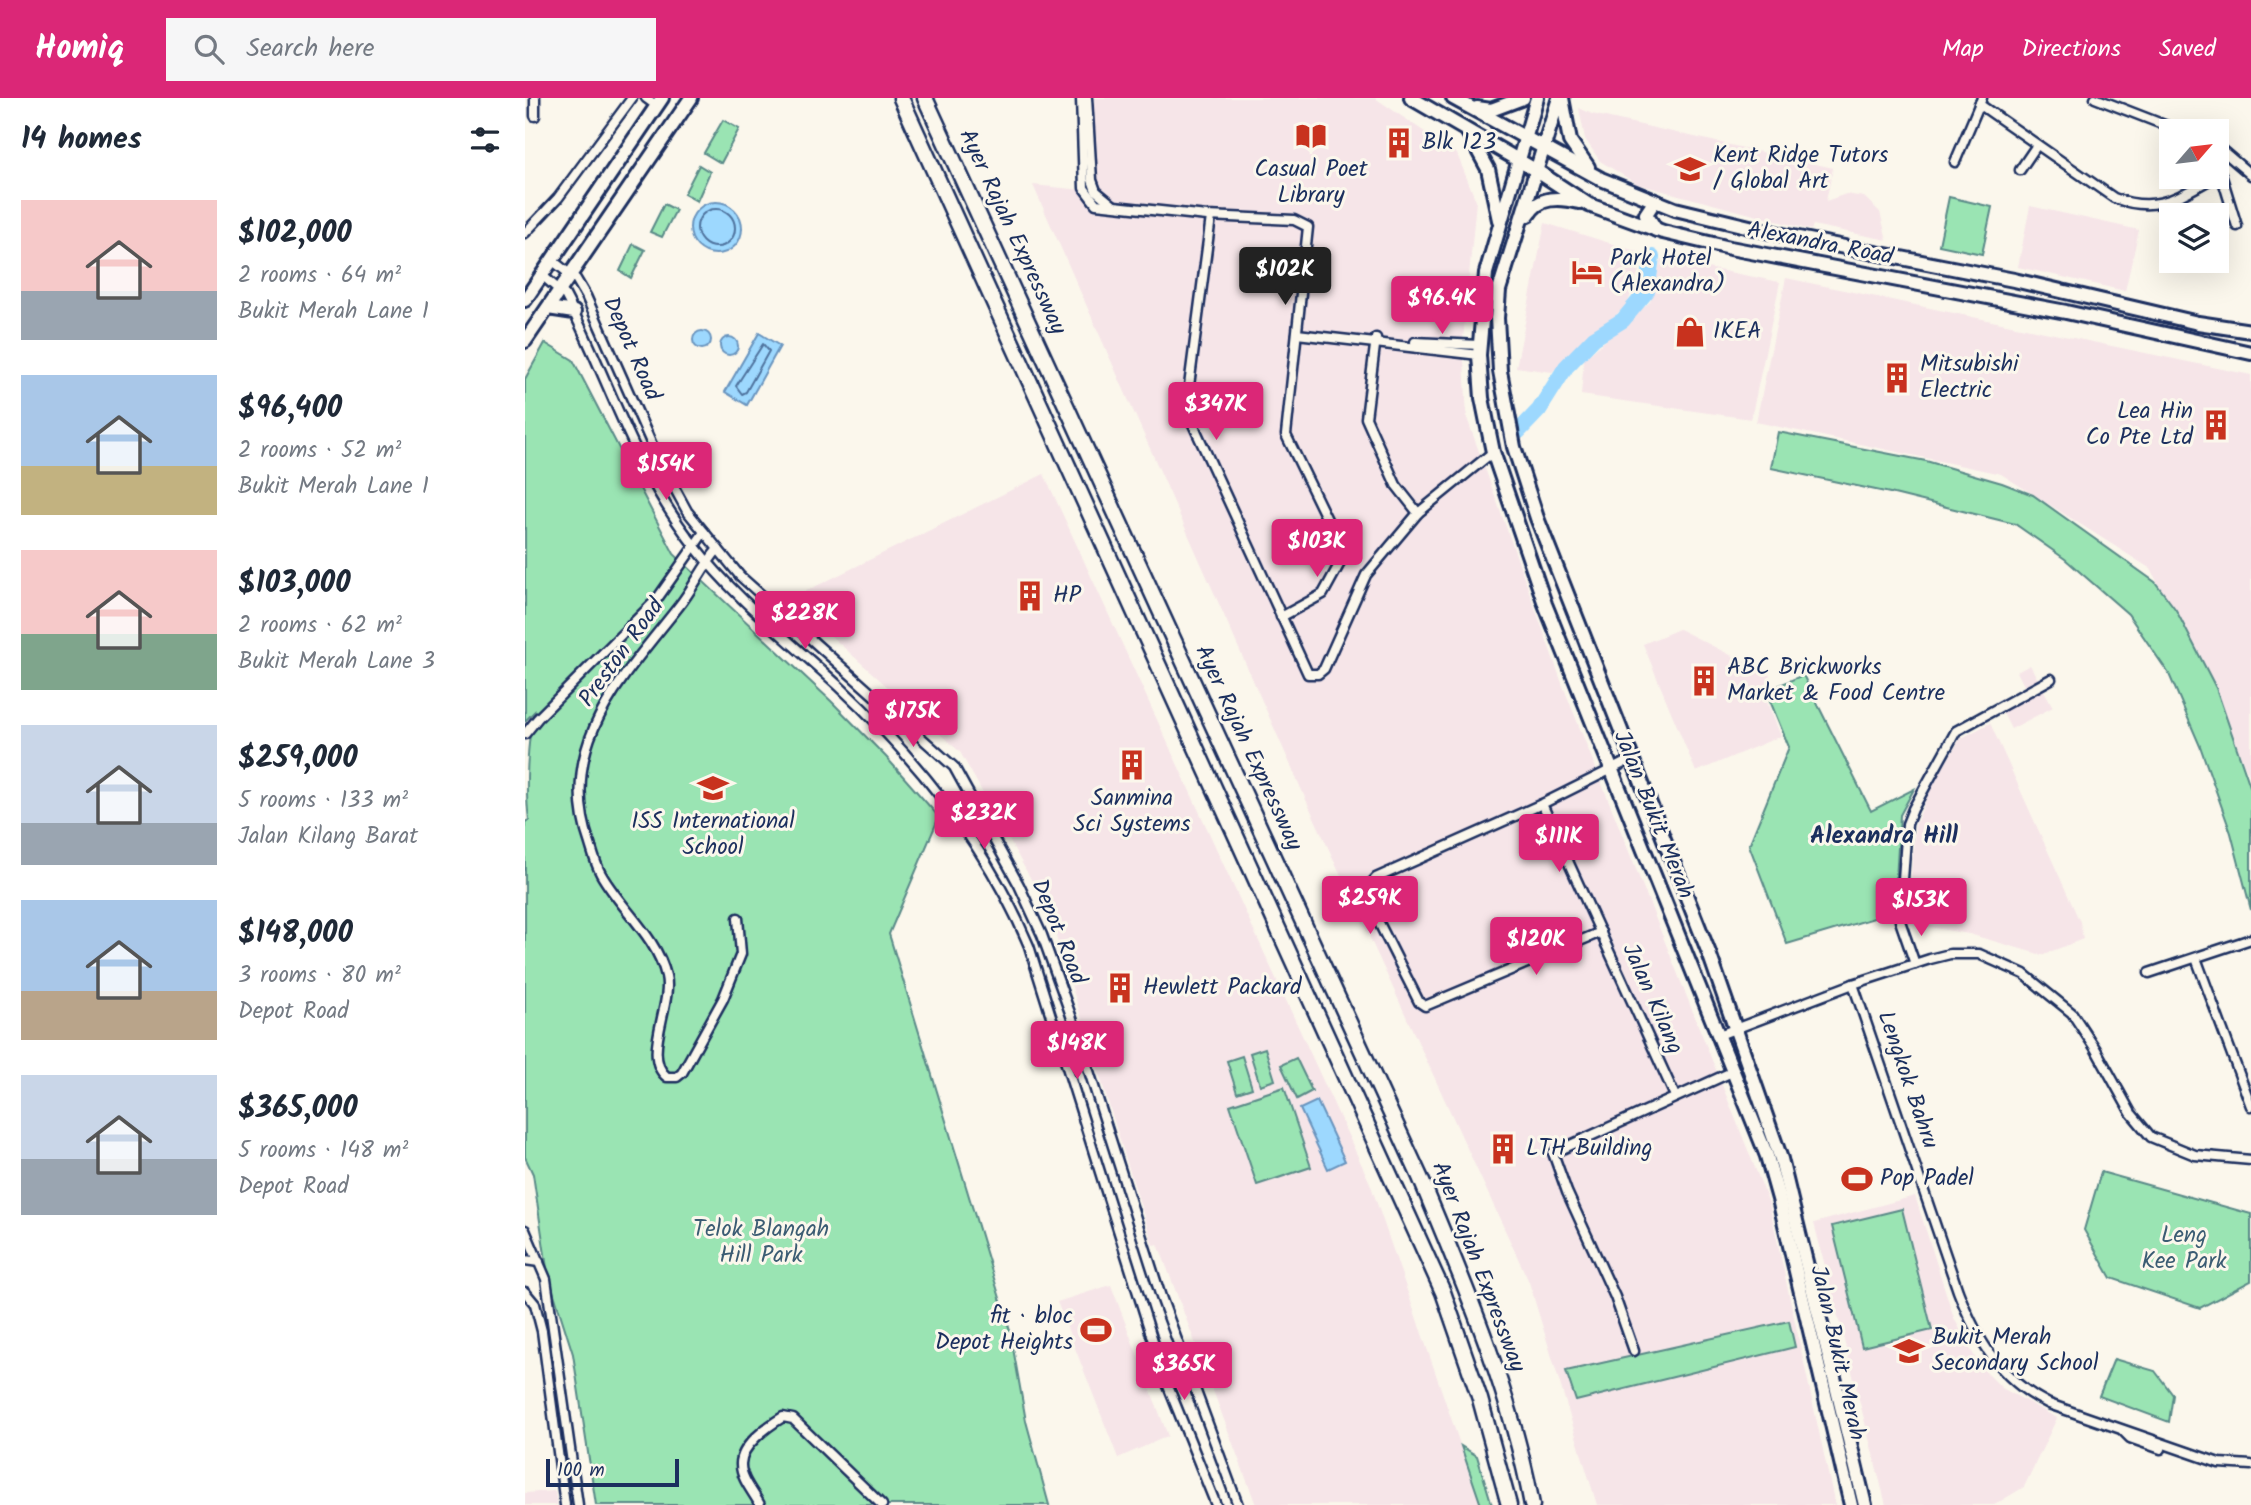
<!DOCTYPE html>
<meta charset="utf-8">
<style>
:root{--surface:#fff;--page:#f6f6f7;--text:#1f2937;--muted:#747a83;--accent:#db2777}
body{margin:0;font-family:Kalam,sans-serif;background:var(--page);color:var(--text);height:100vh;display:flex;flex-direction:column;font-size:26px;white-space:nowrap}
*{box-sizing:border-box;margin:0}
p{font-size:23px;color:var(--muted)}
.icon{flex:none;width:38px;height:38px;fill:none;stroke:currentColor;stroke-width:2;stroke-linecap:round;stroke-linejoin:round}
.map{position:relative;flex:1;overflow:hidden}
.drawer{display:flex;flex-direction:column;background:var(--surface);width:525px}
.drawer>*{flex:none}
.needle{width:46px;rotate:62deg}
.buttons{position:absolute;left:1634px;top:21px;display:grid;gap:14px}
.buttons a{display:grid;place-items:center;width:70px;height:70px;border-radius:0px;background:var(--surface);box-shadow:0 7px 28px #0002;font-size:35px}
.scale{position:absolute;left:21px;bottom:18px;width:133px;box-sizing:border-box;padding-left:7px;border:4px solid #1b2f5e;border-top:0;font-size:19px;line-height:24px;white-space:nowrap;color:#1b2f5e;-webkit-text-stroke:5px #fbf7ec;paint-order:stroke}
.price{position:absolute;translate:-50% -60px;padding:0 16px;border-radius:7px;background:var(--accent);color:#fff;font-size:23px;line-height:46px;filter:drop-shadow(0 2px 4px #0008)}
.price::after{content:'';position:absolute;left:50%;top:42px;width:21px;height:16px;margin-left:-10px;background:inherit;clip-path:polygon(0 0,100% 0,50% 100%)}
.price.current{background:#222;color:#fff}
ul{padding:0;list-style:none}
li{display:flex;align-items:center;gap:21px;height:175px;padding:0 21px}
li span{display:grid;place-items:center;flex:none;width:196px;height:140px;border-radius:0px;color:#555}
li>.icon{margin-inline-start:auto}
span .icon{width:84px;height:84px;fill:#fffc;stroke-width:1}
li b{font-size:30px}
h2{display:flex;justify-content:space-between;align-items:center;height:84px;padding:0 21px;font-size:30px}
header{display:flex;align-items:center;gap:42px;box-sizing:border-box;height:98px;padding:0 35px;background:var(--accent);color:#fff}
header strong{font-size:33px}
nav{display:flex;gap:38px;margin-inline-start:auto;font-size:24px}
.search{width:490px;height:63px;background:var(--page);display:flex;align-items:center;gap:18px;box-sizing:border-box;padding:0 24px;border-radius:0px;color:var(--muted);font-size:26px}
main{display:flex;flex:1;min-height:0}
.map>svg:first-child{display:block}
</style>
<header>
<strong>Homiq</strong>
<div class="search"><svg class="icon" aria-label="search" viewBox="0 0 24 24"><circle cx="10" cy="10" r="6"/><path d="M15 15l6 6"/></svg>Search here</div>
<nav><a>Map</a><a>Directions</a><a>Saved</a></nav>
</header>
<main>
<section class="drawer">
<h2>14 homes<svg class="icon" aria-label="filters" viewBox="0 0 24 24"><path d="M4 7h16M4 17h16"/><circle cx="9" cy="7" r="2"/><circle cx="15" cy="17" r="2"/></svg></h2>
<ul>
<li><span style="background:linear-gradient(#f6c9c9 65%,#9aa5b1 0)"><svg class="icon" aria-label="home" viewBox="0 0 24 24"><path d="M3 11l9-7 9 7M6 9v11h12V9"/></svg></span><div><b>$102,000</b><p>2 rooms · 64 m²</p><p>Bukit Merah Lane 1</p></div></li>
<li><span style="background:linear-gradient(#a9c7e8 65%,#c2b280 0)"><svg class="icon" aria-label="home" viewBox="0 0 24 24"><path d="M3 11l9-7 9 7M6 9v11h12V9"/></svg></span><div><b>$96,400</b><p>2 rooms · 52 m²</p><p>Bukit Merah Lane 1</p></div></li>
<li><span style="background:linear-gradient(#f6c9c9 60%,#7fa58c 0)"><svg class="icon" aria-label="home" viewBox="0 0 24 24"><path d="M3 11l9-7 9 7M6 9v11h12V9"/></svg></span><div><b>$103,000</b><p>2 rooms · 62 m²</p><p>Bukit Merah Lane 3</p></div></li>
<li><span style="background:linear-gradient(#c9d6e8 70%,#9aa5b1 0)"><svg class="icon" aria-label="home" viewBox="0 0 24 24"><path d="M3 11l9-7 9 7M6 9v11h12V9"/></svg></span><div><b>$259,000</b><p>5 rooms · 133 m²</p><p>Jalan Kilang Barat</p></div></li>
<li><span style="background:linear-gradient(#a9c7e8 65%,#b9a48a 0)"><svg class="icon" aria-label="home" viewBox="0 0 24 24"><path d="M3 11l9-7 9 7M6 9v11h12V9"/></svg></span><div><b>$148,000</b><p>3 rooms · 80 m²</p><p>Depot Road</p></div></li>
<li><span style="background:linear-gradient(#c9d6e8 60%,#9aa5b1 0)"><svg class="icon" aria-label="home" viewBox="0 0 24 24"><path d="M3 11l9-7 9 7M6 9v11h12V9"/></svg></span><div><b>$365,000</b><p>5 rooms · 148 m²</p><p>Depot Road</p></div></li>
</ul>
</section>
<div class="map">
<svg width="1726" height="1407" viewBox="0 0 1726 1407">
<rect width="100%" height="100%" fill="#fbf7ec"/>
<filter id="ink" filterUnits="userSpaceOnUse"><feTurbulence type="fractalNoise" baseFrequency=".0143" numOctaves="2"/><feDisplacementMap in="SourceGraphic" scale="14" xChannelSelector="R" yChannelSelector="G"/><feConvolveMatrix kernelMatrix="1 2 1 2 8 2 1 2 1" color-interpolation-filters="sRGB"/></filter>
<g filter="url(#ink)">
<g fill="#f6e5e8">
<polygon points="569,0 850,0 932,56 951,103 938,242 942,320 1038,588 1244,1105 1310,1407 1072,1407 1004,1184 782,704 508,87 568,93"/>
<polygon points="1054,10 1067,16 1308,70 1301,103 1321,96 1339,99 1355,114 1362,142 1288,127 1286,132 1112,86 1075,63 1060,41"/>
<polygon points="1505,108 1614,132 1600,193 1493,169"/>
<polygon points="1020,125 1120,156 1102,207 1027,274 991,269"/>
<polygon points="1136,161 1255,184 1226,321 1056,297 1059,261 1125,204"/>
<polygon points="1261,180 1726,277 1726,681 1626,471 1476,376 1231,324"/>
<polygon points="519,376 845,1085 956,1407 731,1407 633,1146 628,1147 522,810 435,654 265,501"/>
<polygon points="1154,531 1245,577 1238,594 1256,638 1171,674 1118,546"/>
<polygon points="1505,567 1528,609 1486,631 1477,613 1505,599 1492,574"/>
<polygon points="1465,625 1555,824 1558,841 1517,857 1444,836 1382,825 1390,728 1406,690 1435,641"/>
<polygon points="1390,1098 1429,1220 1454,1267 1477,1290 1532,1320 1499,1389 1469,1407 1361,1407 1289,1125"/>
<polygon points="586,1187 643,1338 593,1360 532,1204"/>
<polygon points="30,1393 32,1407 0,1407 0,1395"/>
</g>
<g fill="#9ae4b3" stroke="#5a8a88" stroke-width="2">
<polygon points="198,22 214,31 196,65 179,55"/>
<polygon points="174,67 185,74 172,103 159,96"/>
<polygon points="1424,99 1467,109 1457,156 1414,147"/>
<polygon points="139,106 151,112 137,139 125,134"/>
<polygon points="108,146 120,152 106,180 95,173"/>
<path d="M20,245L48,262L149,456L306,603L361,659L414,719L364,836L485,1233L501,1323L524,1407H71L48,1256L23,1177L8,1076L0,1059V724L4,722C0,693 2,643 9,614L0,623V281Z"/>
<polygon points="1253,334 1401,363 1477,385 1508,397 1630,484 1651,512 1691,590 1726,691 1726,812 1706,735 1675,648 1644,576 1603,516 1540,461 1490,426 1365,395 1246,370"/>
<polygon points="1278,577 1346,713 1389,691 1375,717 1369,814 1262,846 1224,747 1264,649 1241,593"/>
<polygon points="740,950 750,982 735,987 725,955"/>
<polygon points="717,958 727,990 712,995 702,963"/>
<polygon points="771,960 787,993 772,1001 756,967"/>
<polygon points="759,989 786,1069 732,1087 705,1007"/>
<polygon points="1576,1074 1726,1116 1726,1183 1675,1210 1586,1180 1559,1132"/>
<polygon points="1377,1111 1407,1232 1337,1249 1307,1128"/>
<polygon points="1264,1223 1270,1249 1051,1303 1041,1273"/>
<polygon points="1589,1261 1630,1273 1648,1297 1644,1324 1574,1298"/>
<polygon points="936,1348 952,1358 967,1407 956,1407"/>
</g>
<g fill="#9dd8fe" stroke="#6994be" stroke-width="2">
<circle cx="191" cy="130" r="26"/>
<circle cx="177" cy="242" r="9"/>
<polygon points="234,235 255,248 222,307 200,294"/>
<circle cx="204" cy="248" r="9"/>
<polygon points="792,1003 820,1063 803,1071 775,1011"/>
</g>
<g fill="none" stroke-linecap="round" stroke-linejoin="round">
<g stroke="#4f739e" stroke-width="2">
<circle cx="191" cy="130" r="19"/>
<polygon points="238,246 244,253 221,294 217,296 211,288"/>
</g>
<polyline stroke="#9dd8fe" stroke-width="16" points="993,334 1014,312 1041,269 1069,240 1098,222 1122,193 1127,159"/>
<g stroke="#1b2f5e" stroke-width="13">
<g id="minor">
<polyline points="10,0 10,18"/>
<polyline points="121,0 132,8"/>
<polyline points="556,0 559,90 571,106 682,118 769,122 783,129 761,337 810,438 815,465 798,496 756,519"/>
<polyline points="562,0 567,82 571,93 588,107"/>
<polyline points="1570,0 1655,33"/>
<path d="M1454,6L1589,100C1633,116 1652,99 1690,79"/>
<polyline points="1692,48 1726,77"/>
<polyline points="1430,64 1457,0"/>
<polyline points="1495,72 1512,47"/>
<polyline points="1696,76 1712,128"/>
<polyline points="686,119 661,311 783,576 793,576 799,571 841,477 893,415 968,354"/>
<polyline points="0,135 33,100 107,0"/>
<polyline points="28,163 51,181 61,198 131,356 162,413 215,478 429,669 494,787 517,837 549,926 636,1199 713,1407"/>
<path d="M18,178L40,197C85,282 107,367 168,446C210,501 264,542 315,589C393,662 462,748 504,848L639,1278L691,1407"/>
<polyline points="772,236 954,257"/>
<polyline points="851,240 841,320 871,387 893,415"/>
<polyline points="890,244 954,247"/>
<path d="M193,451C178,468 169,489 154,508C97,581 30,647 65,746C68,756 71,767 76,776C95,810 132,839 141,878C148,907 116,959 142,979H152L157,975L198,901L216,856L213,820"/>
<polyline points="0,636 13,620 132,501 179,434"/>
<polyline points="1017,706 1150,998"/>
<polyline points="1076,834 900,908 894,904 842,801 842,790 851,780 1017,706 1109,660"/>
<polyline points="1671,860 1726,1008"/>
<polyline points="1390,866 1375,823 1382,726 1388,711 1431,633 1526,581"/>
<polyline points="1624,875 1726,841"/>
<path d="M1328,886L1433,1193C1452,1242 1475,1282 1524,1306L1694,1365L1726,1367"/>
<polyline points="1194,937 1328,886 1405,861 1425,856 1454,856 1499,876 1547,915 1570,950 1606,1015 1626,1039 1670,1057 1726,1062"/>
<polyline points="0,1132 21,1181 53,1407"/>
<polyline points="0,1162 14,1164"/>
<polyline points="0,1194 10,1206 17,1233 40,1407"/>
<polyline points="1109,1253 1090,1199 1042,1094 1028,1055 1209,973"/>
<polyline points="639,1278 661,1270"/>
<polyline points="1598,1333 1605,1340 1636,1351"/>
<path d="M235,1407C229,1395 216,1381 216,1367C215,1348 243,1328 258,1319L268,1321L357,1407"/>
</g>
</g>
<g stroke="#1b2f5e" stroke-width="18">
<g id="primary">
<polyline points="886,0 1012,73 1064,107 1138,134 1205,150 1541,214 1726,255"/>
<polyline points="928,0 1076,81 1150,111 1258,137 1489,182 1673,225 1726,233"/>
<polyline points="1012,0 961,175 954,257 957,300 968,354 1020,506 1242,1058 1254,1101 1326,1407"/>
<polyline points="1034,0 974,192 972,220 975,273 989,349 1012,420 1184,855 1256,1061 1340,1407"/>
<polyline points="1037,0 1045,43 1063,69"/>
<polyline points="952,10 966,12 998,0"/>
<polyline points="943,34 963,71 974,122"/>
<polyline points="1129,104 1121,116 1131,132"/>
<path d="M1003,117C1014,98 1034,99 1054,104"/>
<polyline points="0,202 137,0"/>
<polyline points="23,210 49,214"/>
<polyline points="0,243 166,0"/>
</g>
</g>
<g stroke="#1b2f5e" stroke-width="19">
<g id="motorway">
<polyline points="376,0 918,1194 955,1301 984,1407"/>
<path d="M400,0L895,1079C939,1185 986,1293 1007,1407"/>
</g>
</g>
<use href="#minor" stroke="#fbf7ec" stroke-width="8"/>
<use href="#primary" stroke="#fbf7ec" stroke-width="12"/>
<use href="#motorway" stroke="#fbf7ec" stroke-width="14"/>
</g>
</g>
<defs>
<g id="library-bare" transform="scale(2.415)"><path d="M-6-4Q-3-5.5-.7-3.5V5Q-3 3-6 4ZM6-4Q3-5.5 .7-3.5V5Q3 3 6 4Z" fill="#c8321e" stroke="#fbf7ec" stroke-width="2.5" paint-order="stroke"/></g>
<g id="building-bare" transform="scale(2.415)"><path d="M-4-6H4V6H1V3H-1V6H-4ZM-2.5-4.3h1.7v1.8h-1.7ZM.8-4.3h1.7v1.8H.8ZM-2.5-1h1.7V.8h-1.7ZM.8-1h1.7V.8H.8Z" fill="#c8321e" stroke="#fbf7ec" stroke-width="2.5" paint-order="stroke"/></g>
<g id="school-bare" transform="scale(2.415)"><path d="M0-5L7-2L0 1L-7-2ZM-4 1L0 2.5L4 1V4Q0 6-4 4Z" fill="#c8321e" stroke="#fbf7ec" stroke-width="2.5" paint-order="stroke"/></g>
<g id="hotel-bare" transform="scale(2.415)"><path d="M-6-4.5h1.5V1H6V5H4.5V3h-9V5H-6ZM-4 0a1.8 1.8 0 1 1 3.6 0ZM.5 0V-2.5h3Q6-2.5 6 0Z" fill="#c8321e" stroke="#fbf7ec" stroke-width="2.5" paint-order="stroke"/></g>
<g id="shop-bare" transform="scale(2.415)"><path d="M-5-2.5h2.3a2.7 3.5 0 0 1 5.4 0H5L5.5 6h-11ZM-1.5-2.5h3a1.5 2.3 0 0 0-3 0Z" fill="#c8321e" stroke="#fbf7ec" stroke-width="2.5" paint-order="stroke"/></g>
<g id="stadium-bare" transform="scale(2.415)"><path d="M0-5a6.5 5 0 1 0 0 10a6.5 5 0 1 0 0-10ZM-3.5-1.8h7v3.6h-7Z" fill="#c8321e" stroke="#fbf7ec" stroke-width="2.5" paint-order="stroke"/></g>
</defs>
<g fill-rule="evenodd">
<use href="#library-bare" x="786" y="38"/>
<use href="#building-bare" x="874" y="45"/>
<use href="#school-bare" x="1165" y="71"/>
<use href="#hotel-bare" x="1062" y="174"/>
<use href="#shop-bare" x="1165" y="234"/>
<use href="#building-bare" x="1372" y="280"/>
<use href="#building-bare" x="1691" y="327"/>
<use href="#building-bare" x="505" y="498"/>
<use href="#building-bare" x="1179" y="583"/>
<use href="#building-bare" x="607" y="667"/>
<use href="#school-bare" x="188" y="690"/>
<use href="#building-bare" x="595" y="890"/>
<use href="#building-bare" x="978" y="1051"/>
<use href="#stadium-bare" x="1332" y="1081"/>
<use href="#stadium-bare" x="571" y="1232"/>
<use href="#school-bare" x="1384" y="1253"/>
</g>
<g text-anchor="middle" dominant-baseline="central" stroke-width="6" stroke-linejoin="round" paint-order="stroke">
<g font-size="23" fill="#1b2f5e" stroke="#fbf7ec" text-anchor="start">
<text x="897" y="45">Blk 123</text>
<text x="1188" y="58">Kent Ridge Tutors<tspan x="1188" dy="26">/ Global Art</tspan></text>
<text x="786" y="72" text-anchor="middle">Casual Poet<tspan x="786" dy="26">Library</tspan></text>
<text x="1085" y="161">Park Hotel<tspan x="1085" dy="26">(Alexandra)</tspan></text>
<text x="1188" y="234">IKEA</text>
<text x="1395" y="267">Mitsubishi<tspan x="1395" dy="26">Electric</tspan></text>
<text x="1668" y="314" text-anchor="end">Lea Hin<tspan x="1668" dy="26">Co Pte Ltd</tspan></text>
<text x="528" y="498">HP</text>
<text x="1202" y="570">ABC Brickworks<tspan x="1202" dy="26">Market &amp; Food Centre</tspan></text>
<text x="607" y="701" text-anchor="middle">Sanmina<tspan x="607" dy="26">Sci Systems</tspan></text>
<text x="188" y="724" text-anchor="middle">ISS International<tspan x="188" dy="26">School</tspan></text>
<text x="618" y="890">Hewlett Packard</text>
<text x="1001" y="1051">LTH Building</text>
<text x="1355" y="1081">Pop Padel</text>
<text x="548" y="1219" text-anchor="end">fit · bloc<tspan x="548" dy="26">Depot Heights</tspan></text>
<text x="1407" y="1240">Bukit Merah<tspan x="1407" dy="26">Secondary School</tspan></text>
</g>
<g font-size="23" fill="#1b2f5e" stroke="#fbf7ec">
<text transform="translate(487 134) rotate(65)">Ayer Rajah Expressway</text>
<text transform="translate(1295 146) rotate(11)">Alexandra Road</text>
<text transform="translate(106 251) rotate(66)">Depot Road</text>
<text transform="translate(97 555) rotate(-54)">Preston Road</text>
<text transform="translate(723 650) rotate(65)">Ayer Rajah Expressway</text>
<text transform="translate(1128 717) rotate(68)">Jalan Bukit Merah</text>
<text transform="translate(533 834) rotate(68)">Depot Road</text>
<text transform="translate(1127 901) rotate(66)">Jalan Kilang</text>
<text transform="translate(1382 982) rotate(71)">Lengkok Bahru</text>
<text transform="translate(953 1169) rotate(69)">Ayer Rajah Expressway</text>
<text transform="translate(1312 1255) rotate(77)">Jalan Bukit Merah</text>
</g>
<g font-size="23" fill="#3b5c73" stroke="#fbf7ec">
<text x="236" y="1132">Telok Blangah<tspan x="236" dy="26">Hill Park</tspan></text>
<text x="1659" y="1138">Leng<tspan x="1659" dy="26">Kee Park</tspan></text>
</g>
<g font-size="24" font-weight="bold" fill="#1b2f5e" stroke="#fbf7ec">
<text x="1359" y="738">Alexandra Hill</text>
</g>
</g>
</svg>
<div class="buttons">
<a><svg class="needle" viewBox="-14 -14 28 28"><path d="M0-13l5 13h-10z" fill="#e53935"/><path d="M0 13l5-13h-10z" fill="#747a83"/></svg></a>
<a><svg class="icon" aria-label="layers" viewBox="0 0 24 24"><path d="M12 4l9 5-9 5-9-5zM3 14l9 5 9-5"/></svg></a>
</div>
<div class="scale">100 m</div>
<b class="price current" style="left:760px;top:209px">$102K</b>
<b class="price" style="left:917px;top:238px">$96.4K</b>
<b class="price" style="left:691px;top:344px">$347K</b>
<b class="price" style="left:141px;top:404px">$154K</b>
<b class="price" style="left:792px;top:481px">$103K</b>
<b class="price" style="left:280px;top:553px">$228K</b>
<b class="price" style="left:388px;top:651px">$175K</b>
<b class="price" style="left:459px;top:753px">$232K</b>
<b class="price" style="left:1034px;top:776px">$111K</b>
<b class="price" style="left:845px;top:838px">$259K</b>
<b class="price" style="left:1396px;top:840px">$153K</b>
<b class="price" style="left:1011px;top:879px">$120K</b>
<b class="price" style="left:552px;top:983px">$148K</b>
<b class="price" style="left:659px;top:1304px">$365K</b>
</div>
</main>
